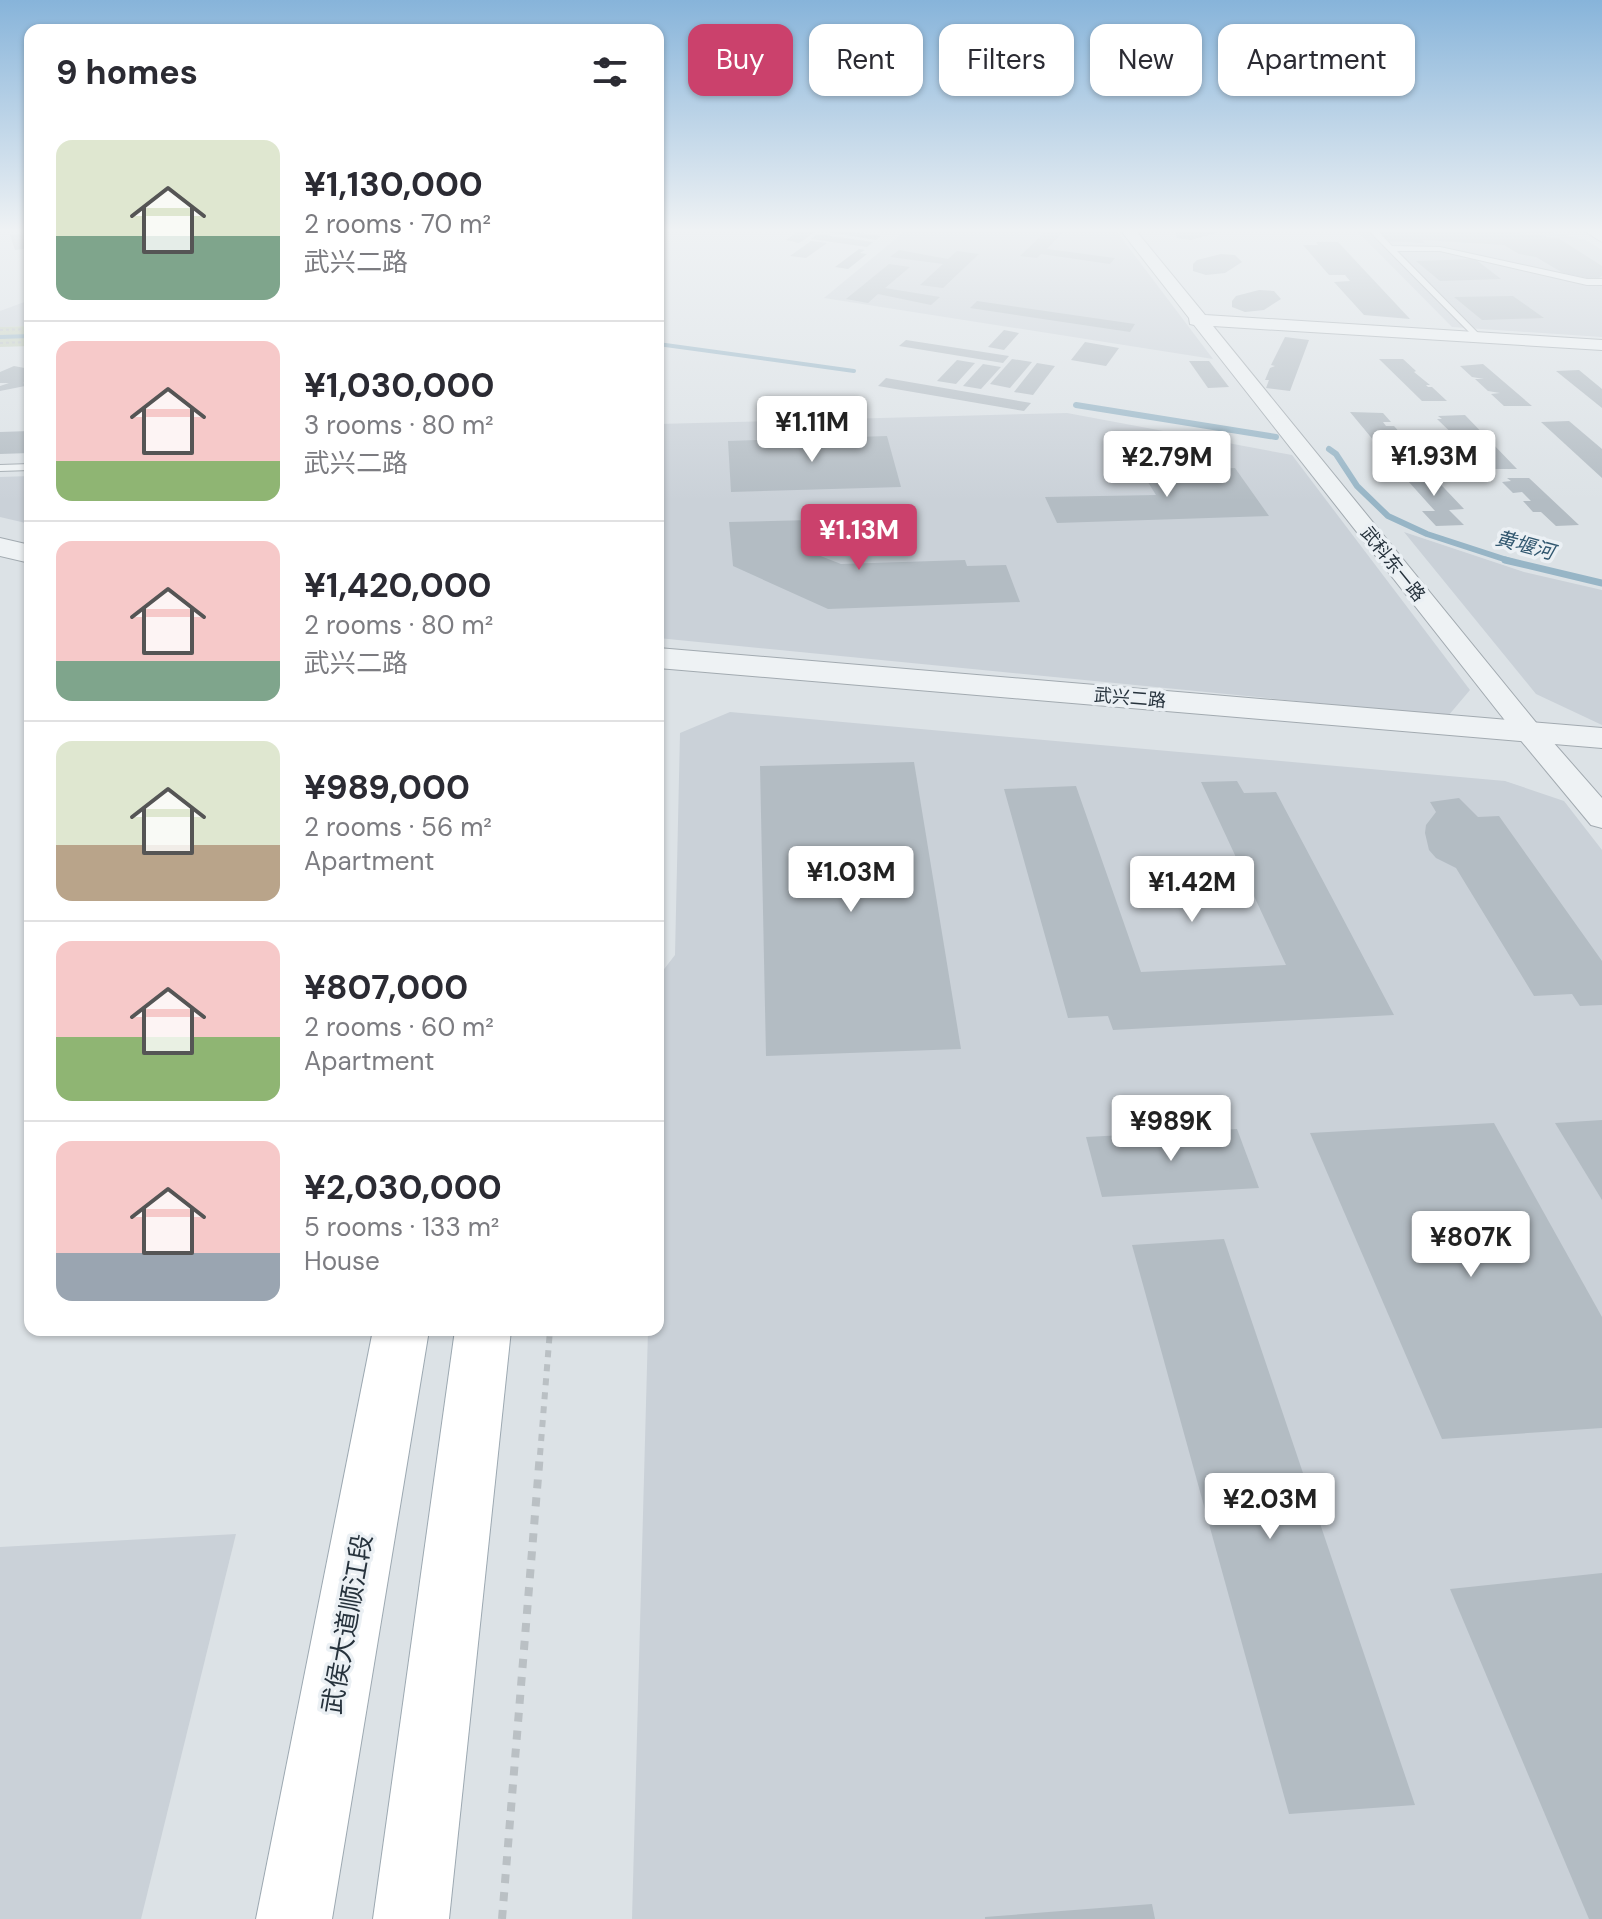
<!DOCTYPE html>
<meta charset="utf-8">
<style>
:root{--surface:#fff;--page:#f7f7f7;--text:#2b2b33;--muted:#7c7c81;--line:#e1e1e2;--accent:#cb416c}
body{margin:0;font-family:"DM Sans","Noto Sans SC",sans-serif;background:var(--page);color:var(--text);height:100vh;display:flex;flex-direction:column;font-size:30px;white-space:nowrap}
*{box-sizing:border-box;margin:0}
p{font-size:26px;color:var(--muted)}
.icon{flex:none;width:44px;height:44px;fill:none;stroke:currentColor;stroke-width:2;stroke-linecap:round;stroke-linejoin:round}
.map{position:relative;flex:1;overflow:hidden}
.drawer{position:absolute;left:24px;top:24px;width:640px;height:1312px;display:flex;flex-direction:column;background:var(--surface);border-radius:16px;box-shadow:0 2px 6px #0004}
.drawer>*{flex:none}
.top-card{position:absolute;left:688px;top:24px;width:760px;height:72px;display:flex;gap:16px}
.price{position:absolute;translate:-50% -68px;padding:0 18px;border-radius:8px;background:#fff;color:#222;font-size:26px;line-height:52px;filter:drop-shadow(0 2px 4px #0008)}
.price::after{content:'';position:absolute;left:50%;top:48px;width:24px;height:18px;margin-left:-12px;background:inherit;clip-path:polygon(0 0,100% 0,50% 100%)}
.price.selected{background:var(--accent);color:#fff}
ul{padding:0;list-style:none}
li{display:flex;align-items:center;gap:24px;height:200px;padding:0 32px}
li+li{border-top:2px solid var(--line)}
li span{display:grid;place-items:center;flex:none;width:224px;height:160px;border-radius:16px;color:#555}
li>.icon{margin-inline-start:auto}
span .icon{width:96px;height:96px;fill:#fffc;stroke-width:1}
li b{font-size:34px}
h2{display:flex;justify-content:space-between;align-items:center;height:96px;padding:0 32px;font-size:34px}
.pill{padding:0 28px;border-radius:16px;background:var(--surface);box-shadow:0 2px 6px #0004;font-size:28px;line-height:72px}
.pill.selected{background:var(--accent);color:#fff}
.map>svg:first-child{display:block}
</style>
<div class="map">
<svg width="1602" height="1919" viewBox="0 0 1602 1919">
<rect width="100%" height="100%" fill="#dce2e6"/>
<g fill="#cad1d8">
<polygon points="904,232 1117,232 1213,359 824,298"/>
<polygon points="1358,232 1550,232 1586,240 1602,250 1602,337 1452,327"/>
<polygon points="30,300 30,326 0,327 0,311"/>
<polygon points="1067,413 1292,455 1470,690 1448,716 658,638 658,424"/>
<polygon points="30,476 30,524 0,517 0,477"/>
<polygon points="1404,532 1524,572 1602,590 1602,725 1536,694"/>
<polygon points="730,712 1505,781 1564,801 1602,850 1602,1919 632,1919 648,1330 658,1330 658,977 675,955 680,733"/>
<polygon points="236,1534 141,1919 0,1919 0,1547"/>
</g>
<polygon fill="#c5d0bd" points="30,326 30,346 0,347 0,327"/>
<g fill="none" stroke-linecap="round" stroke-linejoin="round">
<g stroke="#97b5c6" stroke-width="4">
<polyline points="0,337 30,336"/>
<polyline points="658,344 854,371"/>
</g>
<g stroke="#97b5c6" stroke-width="6">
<polyline points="1076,405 1276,437"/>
<polyline points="1329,449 1336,454 1357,486 1388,516 1427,534 1513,562"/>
</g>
<polyline stroke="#97b5c6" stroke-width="7" points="1505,560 1602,583"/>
</g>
<g fill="#b3bcc3">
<polygon points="30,232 30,248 15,250 10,235"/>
<polygon points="797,232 815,232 799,243 786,240"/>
<polygon points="828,232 852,232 881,236 876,240"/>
<polygon points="1045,232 1063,232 1047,249 1115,258 1110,264 1041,254 1037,258 1020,256"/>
<polygon points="1175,232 1219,232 1191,240 1177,238"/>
<polygon points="1380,232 1507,232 1558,238 1602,266 1602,276 1596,280 1563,273 1536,257 1519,254 1504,245 1422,240 1424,243 1385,241"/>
<polygon points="817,234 873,242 867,247 811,239"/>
<polygon points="811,241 827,243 806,258 790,256"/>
<polygon points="1316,242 1338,242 1410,319 1364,315 1334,282 1350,281 1345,275 1329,275 1303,245 1318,245"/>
<polygon points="859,249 865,250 860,253 867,254 848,269 835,267"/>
<polygon points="899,250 948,259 957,251 979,254 943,288 920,285 943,264 890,257"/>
<polygon points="1221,254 1235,255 1242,262 1225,273 1206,275 1193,271 1193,264 1197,260"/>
<polygon points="1475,259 1501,279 1440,281 1416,261"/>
<polygon points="889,264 910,267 885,288 940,297 931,305 878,294 868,303 846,299"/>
<polygon points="1259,290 1274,291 1281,299 1264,310 1245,312 1232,307 1232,301 1236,296"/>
<polygon points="1513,296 1544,318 1482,320 1454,297"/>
<polygon points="977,301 1135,324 1130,332 970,308"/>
<polygon points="1004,330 1019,333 1004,350 988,347"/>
<polygon points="1285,337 1309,340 1290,391 1266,388 1269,380 1265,380 1270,368 1275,366 1271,365"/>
<polygon points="906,340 1009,356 1003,363 899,346"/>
<polygon points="1085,342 1119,348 1106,366 1071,360"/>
<polygon points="1012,359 1032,362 1010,388 990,384"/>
<polygon points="1379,359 1403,359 1416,371 1414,372 1430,385 1426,385 1428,387 1432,387 1447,401 1422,401"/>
<polygon points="957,360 975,363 956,384 937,381"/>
<polygon points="1189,361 1209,361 1229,387 1208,388"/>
<polygon points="1037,363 1055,366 1033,395 1014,392"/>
<polygon points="983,364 1001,367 981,389 963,386"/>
<polygon points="1483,364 1532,406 1504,406 1491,394 1500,393 1488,391 1475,379 1484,379 1472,377 1460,366"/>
<polygon points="14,366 30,369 30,380 23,383 30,385 0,391 0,386 9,383 0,383 0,372"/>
<polygon points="1579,370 1602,389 1602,408 1556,371"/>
<polygon points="886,378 1031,403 1024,411 878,386"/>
<polygon points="1350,412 1383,413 1391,422 1383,422 1386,426 1394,426 1402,435 1394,435 1397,438 1404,438 1413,449 1406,449 1417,452 1424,461 1394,465"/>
<polygon points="1465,415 1517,469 1489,469 1437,419 1442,419 1438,416"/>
<polygon points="1569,421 1602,449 1602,478 1541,422"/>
<polygon points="30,431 30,453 0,454 0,432"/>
<polygon points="887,436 901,487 731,492 728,441"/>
<polygon points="1235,468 1269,516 1057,523 1045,497 1156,495 1141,471"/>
<polygon points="1427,470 1464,509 1449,510 1464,525 1436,526 1422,511 1435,511 1399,471"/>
<polygon points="1507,478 1529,478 1579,525 1556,526 1541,512 1533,512 1523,501 1531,501 1522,492 1513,493 1502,482 1511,481"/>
<polygon points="811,520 818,555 841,564 965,560 967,566 1006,565 1020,602 828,609 733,566 729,522"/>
<polygon points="914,762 961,1049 766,1056 760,766"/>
<polygon points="1237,781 1244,793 1276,792 1394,1015 1113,1030 1108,1016 1068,1018 1004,789 1076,786 1141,972 1286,965 1201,782"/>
<polygon points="1459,798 1478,817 1499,816 1602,961 1602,1005 1580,1006 1572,994 1534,996 1456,868 1436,858 1429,850 1425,833 1426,825 1436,812 1430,802"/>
<polygon points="1602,1120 1602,1200 1555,1123"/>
<polygon points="1494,1123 1602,1317 1602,1428 1442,1439 1310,1133"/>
<polygon points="1237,1129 1259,1188 1102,1197 1086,1137"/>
<polygon points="1224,1239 1415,1805 1289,1814 1132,1245"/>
<polygon points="1602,1573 1602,1919 1589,1919 1450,1589"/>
<polygon points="1152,1904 1155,1919 985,1919 985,1917"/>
</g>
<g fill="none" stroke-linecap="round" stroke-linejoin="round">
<g stroke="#a2aab0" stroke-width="2">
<g id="service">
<polygon points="1370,232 1379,232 1392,246 1440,247 1587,279 1602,279 1602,285 1587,285 1440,251 1397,251 1480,335 1477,340"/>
<polygon points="30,464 30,470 0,471 0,465"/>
</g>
</g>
<g stroke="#a2aab0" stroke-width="2">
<polygon id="minor" points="1122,232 1137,232 1205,315 1602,340 1602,350 1213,326 1538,725 1602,798 1602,828 1591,825 1518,737 1194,325 1190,324 1189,318"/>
</g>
<g stroke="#a2aab0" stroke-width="2">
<g id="tertiary">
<polygon points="1586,232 1602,232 1602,242"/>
<polygon points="0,538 30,545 30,563 0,556"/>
<polygon points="658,648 1602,728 1602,748 658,668"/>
</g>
</g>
<g stroke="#9ca8b1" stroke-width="2">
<g id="primary">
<polygon points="373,1330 429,1330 332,1919 256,1919"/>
<polygon points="455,1330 511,1330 449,1919 373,1919"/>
</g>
</g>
<g stroke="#bac0c4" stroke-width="2" stroke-dasharray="3 3" stroke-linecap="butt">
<polyline points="0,330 30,329"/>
<polyline points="0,343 30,342"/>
</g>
<polyline stroke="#bac0c4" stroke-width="6" stroke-dasharray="7 7" stroke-linecap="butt" points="540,1455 550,1330"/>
<polyline stroke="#bac0c4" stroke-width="8" stroke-dasharray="9 9" stroke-linecap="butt" points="502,1919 540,1453"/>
<use href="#service" fill="#eef2f4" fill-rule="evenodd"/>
<use href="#minor" fill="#eef2f4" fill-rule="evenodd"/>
<use href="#tertiary" fill="#eef2f4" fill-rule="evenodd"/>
<use href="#primary" fill="#fff" fill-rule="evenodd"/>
</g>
<linearGradient id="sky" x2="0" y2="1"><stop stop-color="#87b4da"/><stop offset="0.46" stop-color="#eff2f4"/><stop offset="1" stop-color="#eff2f4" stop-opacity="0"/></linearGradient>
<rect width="1602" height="501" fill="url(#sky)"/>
<g text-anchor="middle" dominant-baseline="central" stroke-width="7" stroke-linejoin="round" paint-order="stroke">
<g font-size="18" fill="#26323c" stroke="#ebf0f4">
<text transform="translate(1393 564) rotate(51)">武科东一路</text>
<text transform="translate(1130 698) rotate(5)">武兴二路</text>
</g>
<g font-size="20" font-style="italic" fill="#31576f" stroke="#ebf0f4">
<text transform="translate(1525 545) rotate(15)">黄堰河</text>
</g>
<g font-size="26" fill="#26323c" stroke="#ebf0f4">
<text transform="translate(347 1624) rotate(-80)">武侯大道顺江段</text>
</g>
</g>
</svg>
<b class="price" style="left:812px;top:464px">¥1.11M</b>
<b class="price" style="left:1434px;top:498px">¥1.93M</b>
<b class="price" style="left:1167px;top:499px">¥2.79M</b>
<b class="price selected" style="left:859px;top:572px">¥1.13M</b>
<b class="price" style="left:851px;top:914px">¥1.03M</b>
<b class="price" style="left:1192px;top:924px">¥1.42M</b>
<b class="price" style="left:1171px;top:1163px">¥989K</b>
<b class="price" style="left:1471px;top:1279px">¥807K</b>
<b class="price" style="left:1270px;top:1541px">¥2.03M</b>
<div class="top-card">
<a class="pill selected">Buy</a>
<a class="pill">Rent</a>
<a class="pill">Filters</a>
<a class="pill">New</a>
<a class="pill">Apartment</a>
</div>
<section class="drawer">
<h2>9 homes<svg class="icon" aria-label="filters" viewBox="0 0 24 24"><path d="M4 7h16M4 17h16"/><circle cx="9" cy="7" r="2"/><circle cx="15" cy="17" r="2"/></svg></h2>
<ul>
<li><span style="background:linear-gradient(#dfe7d0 60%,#7fa58c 0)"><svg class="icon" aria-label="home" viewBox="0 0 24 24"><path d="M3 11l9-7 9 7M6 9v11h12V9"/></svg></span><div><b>¥1,130,000</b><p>2 rooms · 70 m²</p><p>武兴二路</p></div></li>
<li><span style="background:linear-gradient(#f6c9c9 75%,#8fb573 0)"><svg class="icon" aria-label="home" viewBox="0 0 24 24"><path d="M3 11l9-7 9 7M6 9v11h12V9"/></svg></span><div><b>¥1,030,000</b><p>3 rooms · 80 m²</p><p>武兴二路</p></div></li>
<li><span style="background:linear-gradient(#f6c9c9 75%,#7fa58c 0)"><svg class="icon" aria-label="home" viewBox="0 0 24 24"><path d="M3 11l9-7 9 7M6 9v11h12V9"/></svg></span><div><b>¥1,420,000</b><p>2 rooms · 80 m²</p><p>武兴二路</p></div></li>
<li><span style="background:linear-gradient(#dfe7d0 65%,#b9a48a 0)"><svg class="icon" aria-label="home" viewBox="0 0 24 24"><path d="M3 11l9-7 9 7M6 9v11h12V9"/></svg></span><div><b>¥989,000</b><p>2 rooms · 56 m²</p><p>Apartment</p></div></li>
<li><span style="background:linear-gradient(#f6c9c9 60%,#8fb573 0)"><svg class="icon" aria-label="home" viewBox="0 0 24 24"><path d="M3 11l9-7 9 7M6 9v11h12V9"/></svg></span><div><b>¥807,000</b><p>2 rooms · 60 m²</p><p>Apartment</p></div></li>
<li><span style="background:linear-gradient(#f6c9c9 70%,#9aa5b1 0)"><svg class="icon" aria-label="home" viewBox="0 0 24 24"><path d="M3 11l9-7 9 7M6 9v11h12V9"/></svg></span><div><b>¥2,030,000</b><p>5 rooms · 133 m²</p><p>House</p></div></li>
</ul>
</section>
</div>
